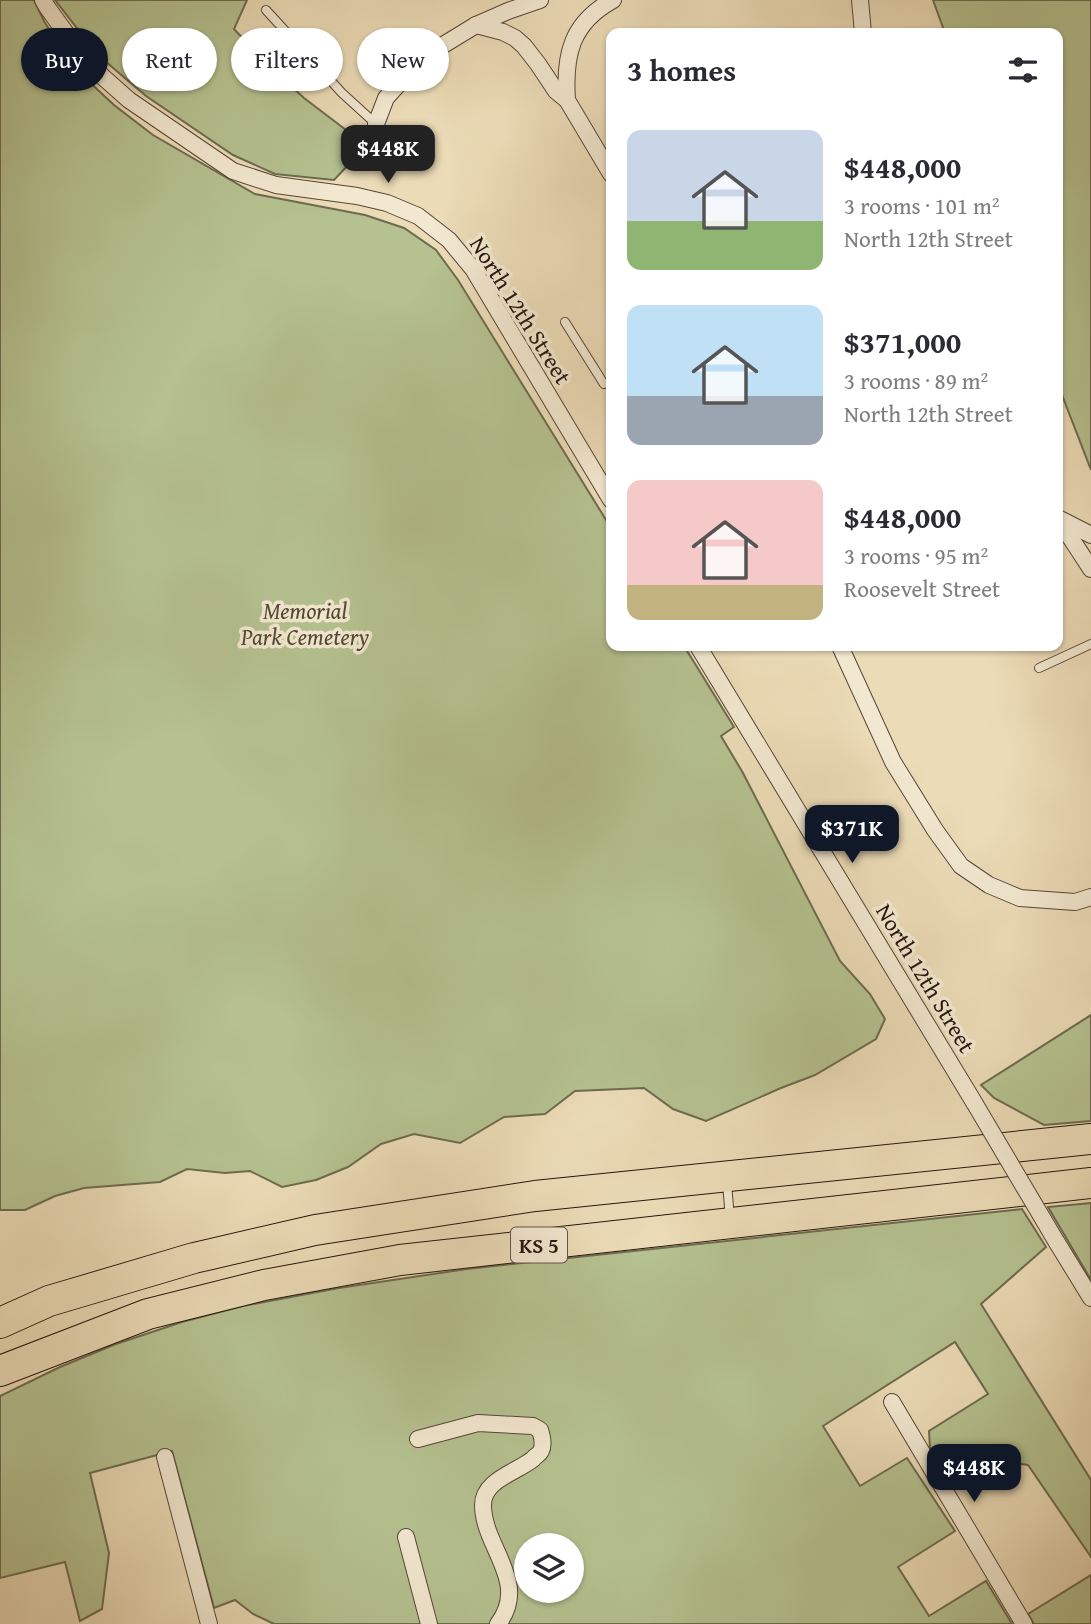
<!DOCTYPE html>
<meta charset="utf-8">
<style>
:root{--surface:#fff;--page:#f7f7f7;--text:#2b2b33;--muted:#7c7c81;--accent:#111827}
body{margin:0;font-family:"Gentium Book Plus",serif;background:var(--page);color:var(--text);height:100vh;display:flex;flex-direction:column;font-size:26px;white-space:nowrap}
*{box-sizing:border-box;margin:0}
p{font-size:23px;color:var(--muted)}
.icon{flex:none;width:38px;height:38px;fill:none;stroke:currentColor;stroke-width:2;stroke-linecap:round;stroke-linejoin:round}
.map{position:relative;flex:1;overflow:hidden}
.drawer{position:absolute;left:606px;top:28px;width:457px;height:623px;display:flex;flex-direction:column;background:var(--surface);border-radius:14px;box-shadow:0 2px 5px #0004}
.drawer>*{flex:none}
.banner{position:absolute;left:21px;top:28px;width:480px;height:63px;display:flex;gap:14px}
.tools{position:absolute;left:514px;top:1533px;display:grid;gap:14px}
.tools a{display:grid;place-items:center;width:70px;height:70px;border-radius:50%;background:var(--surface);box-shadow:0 2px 5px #0004;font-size:35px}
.price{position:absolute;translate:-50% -60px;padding:0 16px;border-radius:14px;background:var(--accent);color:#fff;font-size:23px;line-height:46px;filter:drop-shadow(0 2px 4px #0008)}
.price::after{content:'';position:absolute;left:50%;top:42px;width:21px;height:16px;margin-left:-10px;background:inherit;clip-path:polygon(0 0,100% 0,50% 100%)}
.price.active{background:#222;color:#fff}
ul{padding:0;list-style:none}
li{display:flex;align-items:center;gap:21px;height:175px;padding:0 21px}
li span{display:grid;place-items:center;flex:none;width:196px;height:140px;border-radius:14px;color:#555}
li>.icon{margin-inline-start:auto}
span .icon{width:84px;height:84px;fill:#fffc;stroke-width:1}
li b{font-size:30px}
h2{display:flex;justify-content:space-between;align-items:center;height:84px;padding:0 21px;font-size:30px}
.chip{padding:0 24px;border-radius:32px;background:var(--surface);box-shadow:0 2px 5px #0004;font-size:24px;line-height:63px}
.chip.active{background:var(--accent);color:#fff}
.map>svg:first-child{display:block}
</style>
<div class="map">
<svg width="1091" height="1624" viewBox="0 0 1091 1624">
<rect width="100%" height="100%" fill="#ebdbb6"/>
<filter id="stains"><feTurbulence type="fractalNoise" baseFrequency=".00286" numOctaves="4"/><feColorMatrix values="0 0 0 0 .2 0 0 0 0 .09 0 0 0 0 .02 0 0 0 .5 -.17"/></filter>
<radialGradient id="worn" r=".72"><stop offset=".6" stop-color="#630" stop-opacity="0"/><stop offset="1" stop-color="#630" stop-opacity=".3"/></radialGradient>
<g fill="#b5c190" stroke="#6e6b4f" stroke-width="2" fill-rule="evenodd">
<polygon points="0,0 34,0 44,21 62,50 84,77 114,105 153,135 255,194 365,215 404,228 436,250 458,280 611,528 611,646 684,646 734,727 721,736 743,773 840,961 870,994 885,1019 876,1039 815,1075 781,1088 706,1121 673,1109 644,1088 575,1091 545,1114 504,1117 460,1143 414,1134 381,1144 348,1167 316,1180 282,1187 250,1171 225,1173 187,1169 160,1182 84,1188 55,1196 25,1210 0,1210"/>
<polygon points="55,0 247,0 234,29 265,62 304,98 350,133 351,162 334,180 275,174 233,155 146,96 98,55"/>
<polygon points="933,0 1091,0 1091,470 1057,382 1057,33 945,33"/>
<polygon points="1091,1015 1091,1121 1044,1125 994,1098 981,1085"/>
<polygon points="1091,1203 1091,1280 1048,1207"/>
<path d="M1022,1209L1046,1247L981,1304L1091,1480V1557L1028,1465L992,1460L950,1486L930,1448L929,1431L988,1394L955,1342L823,1426L860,1486L907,1458L955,1531L898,1567L929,1616L986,1581L1012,1624H274L253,1614L235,1600L214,1608L172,1451L90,1473L109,1553L102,1609L80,1621L65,1562L0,1578V1396L60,1367L116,1344L182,1322L243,1306L339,1288L467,1269ZM527,1545H572V1591H527Z"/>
<polygon points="1091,1575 1091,1624 1034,1624 1028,1614"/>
</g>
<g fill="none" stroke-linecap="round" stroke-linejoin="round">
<g stroke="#574638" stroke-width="10">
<g id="lane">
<polyline points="266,10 342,93 376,124"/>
<polyline points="565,322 604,384 611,382"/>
<polyline points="1039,668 1091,644"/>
<polyline points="727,1183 730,1219"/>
</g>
</g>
<g stroke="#574638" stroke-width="18">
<g id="street">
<polyline points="43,0 47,7 81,54 103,77 129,100 233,171 276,185 357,196 387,203 418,216 449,240 473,269 611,500"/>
<polyline points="860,0 863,33"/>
<polyline points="476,25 503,32 515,38 524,46 538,64 556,91 567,100 611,174"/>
<path d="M567,100C564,55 571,23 613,0"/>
<polyline points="376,124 386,98 422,58 476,25 508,11 540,0"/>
<polyline points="1057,517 1091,569"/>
<polyline points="1062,520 1091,535"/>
<polyline points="698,646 975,1104"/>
<polyline points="840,646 893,762 935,830 961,866 989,885 1020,898 1075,902 1091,897"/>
<polyline points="1056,1241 1091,1298"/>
<polyline points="892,1402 1024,1624"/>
<path d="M418,1439L478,1423L533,1426L540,1430C542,1436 544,1445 541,1451C539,1455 535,1456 533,1459C517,1472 483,1480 483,1505C483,1547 530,1582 498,1624"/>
<polyline points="165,1457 209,1624"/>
<polyline points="406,1537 429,1624"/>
</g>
</g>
<g stroke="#26150e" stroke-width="32">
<g id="highway">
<polyline points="0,1323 49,1301 194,1258 315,1230 535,1196 1091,1139"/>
<polyline points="0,1371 148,1314 264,1285 400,1260 1091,1183"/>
</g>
</g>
<use href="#lane" stroke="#f2e8d0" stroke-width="8"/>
<use href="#street" stroke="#f2e8d0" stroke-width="16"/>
<use href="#highway" stroke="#ebdbb6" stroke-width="30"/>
<g stroke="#574638" stroke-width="18" stroke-linecap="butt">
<polyline id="street-bridge" points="975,1104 1056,1241"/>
</g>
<use href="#street-bridge" stroke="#f2e8d0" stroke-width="16"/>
</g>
<g text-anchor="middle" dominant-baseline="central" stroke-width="7" stroke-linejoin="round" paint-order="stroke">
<rect fill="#f2e8d0" stroke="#635448" stroke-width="2" x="511" y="1227.5" width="56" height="35" rx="5"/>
<g font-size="21" font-weight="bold" fill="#26150e">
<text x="539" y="1245">KS 5</text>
</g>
<g font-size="23" fill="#26150e" stroke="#f2e8d0">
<text transform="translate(521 310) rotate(58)">North 12th Street</text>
<text transform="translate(926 978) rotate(59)">North 12th Street</text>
</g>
<g font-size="23" font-style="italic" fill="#514935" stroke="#f2e8d0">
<text x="305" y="610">Memorial<tspan x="305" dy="26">Park Cemetery</tspan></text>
</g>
</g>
<rect width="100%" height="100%" filter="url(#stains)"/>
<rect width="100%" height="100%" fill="url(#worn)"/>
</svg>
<div class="tools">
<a><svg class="icon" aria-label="layers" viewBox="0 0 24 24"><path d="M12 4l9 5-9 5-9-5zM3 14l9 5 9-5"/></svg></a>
</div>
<b class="price active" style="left:388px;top:185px">$448K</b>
<b class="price" style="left:852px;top:865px">$371K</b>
<b class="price" style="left:974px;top:1504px">$448K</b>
<div class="banner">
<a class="chip active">Buy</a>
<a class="chip">Rent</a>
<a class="chip">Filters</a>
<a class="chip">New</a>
</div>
<section class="drawer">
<h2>3 homes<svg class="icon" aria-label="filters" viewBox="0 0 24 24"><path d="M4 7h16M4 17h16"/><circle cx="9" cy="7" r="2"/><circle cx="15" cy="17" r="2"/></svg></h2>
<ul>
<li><span style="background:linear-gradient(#c9d6e8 65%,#8fb573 0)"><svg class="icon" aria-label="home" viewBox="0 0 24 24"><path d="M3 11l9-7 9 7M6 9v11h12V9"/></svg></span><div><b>$448,000</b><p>3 rooms · 101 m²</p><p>North 12th Street</p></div></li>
<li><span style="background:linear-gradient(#bfe0f5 65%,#9aa5b1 0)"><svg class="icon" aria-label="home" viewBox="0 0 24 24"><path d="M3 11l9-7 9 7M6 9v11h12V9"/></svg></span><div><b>$371,000</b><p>3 rooms · 89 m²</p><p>North 12th Street</p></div></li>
<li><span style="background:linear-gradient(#f6c9c9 75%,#c2b280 0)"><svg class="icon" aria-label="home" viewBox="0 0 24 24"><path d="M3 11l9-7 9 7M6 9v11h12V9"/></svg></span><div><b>$448,000</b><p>3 rooms · 95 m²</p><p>Roosevelt Street</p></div></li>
</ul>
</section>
</div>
